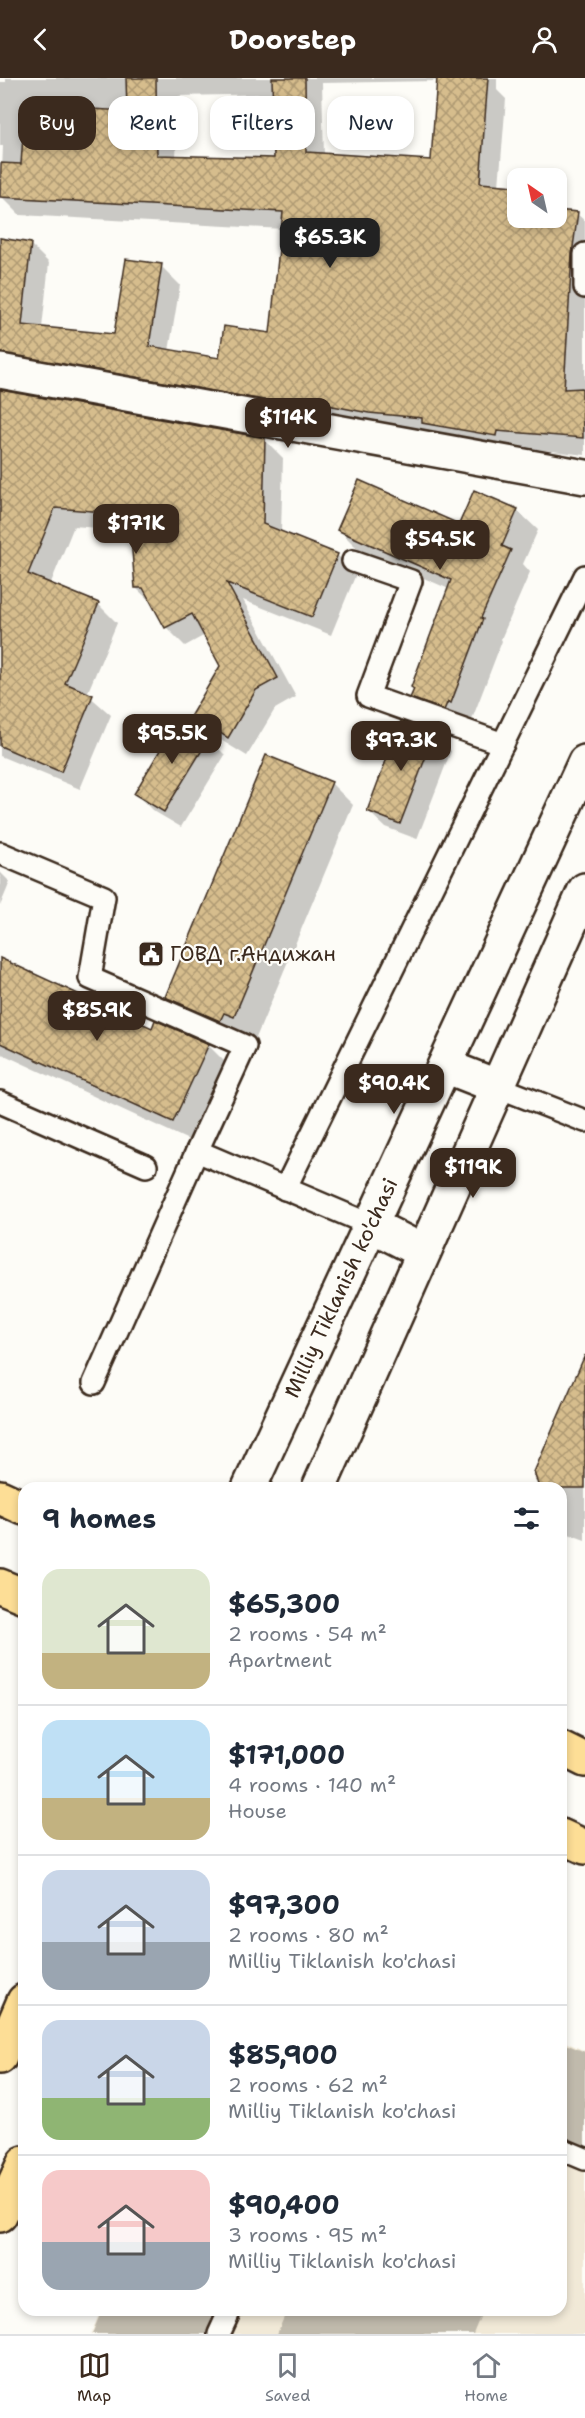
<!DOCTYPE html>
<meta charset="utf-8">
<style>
:root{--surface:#fff;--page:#f6f6f7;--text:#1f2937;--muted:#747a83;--line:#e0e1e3;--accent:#3b2a1e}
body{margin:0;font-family:"Shantell Sans",sans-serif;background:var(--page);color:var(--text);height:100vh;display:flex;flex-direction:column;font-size:22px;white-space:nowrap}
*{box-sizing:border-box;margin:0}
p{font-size:20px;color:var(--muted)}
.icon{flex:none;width:33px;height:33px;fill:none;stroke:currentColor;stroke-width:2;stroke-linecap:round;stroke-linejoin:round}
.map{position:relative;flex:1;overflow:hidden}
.details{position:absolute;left:18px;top:1404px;width:549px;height:834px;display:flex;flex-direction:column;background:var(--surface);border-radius:18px;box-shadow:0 3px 9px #0003}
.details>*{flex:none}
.banner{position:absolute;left:18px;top:18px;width:549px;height:54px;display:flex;gap:12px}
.needle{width:39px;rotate:326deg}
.buttons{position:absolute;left:507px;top:90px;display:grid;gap:12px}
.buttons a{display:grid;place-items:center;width:60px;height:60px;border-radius:12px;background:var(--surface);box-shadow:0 3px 9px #0003;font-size:30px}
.price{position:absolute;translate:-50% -51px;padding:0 14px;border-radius:12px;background:var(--accent);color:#fff;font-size:20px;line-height:39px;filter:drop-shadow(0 2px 3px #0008)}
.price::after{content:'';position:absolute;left:50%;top:36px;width:18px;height:14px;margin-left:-9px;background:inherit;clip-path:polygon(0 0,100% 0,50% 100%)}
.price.selected{background:#222;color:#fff}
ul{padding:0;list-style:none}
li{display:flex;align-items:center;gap:18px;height:150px;padding:0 24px}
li+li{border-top:2px solid var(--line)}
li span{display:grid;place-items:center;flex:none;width:168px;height:120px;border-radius:18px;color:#555}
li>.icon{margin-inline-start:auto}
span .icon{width:72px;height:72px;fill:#fffc;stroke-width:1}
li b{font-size:26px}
h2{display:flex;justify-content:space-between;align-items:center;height:72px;padding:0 24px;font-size:26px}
.tag{padding:0 21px;border-radius:18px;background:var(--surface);box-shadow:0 3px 9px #0003;font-size:21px;line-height:54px}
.tag.selected{background:var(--accent);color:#fff}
header{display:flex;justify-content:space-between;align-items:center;height:78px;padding:0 24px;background:var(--accent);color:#fff;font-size:27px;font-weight:700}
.dock{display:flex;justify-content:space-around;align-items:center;height:84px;border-top:2px solid var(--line);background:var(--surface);font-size:16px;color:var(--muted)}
.dock a{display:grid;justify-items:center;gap:3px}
.dock .selected{color:var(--accent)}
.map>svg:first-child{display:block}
</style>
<header><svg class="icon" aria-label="back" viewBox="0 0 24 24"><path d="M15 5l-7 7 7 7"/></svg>Doorstep<svg class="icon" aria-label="person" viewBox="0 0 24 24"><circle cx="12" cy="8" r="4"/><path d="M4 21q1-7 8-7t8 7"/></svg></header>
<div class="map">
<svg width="585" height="2256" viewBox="0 0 585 2256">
<defs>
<pattern id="building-cross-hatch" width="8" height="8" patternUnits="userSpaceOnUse" patternTransform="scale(1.5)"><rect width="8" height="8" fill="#d6bd8d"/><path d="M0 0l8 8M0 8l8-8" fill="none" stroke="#af9a73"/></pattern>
</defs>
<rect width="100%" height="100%" fill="#fdfcf7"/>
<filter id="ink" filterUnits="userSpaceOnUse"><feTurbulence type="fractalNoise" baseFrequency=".0167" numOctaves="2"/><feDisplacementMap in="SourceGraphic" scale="12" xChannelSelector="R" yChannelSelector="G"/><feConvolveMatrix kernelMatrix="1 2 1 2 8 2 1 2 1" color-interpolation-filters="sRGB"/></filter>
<g filter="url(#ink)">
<polygon fill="#f1e9d7" points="561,1962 585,1973 585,2256 91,2256 101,2232 561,2232"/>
<g fill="#0003" fill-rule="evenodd">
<path d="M6,0H497V12L506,21L499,108L514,109L518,113V140H556L577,136L585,143V377L0,308V161L30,166L49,185L42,250L116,258L161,188L180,207L169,273L220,282L271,257L283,151L20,137L1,118L3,68H0V4H6ZM438,3L432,84L324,77L322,5ZM274,16L275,82L176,79L179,18Z"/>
<polygon points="0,310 0,314 264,361 283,380 281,455 338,478 356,496 331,557 243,522 296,619 275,631 247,678 211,656 193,637 222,588 205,557 185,568 166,549 154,527 136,510 132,453 74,448 50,507 98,526 117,545 87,616 111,637 80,711 0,678"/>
<polygon points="517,432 538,452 523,486 530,494 501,561 502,563 471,644 432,639 412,619 449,511 359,472 339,452 460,447"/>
<polygon points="402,645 434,657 451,673 417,761 385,749 368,733"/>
<polygon points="209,661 225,677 181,749 152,732 135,715"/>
<polygon points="331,705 353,727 256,960 246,956 242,964 188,940 167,919"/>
<polygon points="0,794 10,804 0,828"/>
<polygon points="0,882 153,952 156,944 209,968 230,989 195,1065 0,975"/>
<polygon points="585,1293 585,1462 566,1455 561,1450 561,1410 540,1410"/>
<polygon points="561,1964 585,1974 585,2069 561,2059"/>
<polygon points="102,2232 224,2232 214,2256 92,2256"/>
<polygon points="287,2232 483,2232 473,2256 277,2256"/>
</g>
<g fill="url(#building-cross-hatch)" stroke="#3b2a1e" stroke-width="1.5">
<polygon points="126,0 156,0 157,77 274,80 272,0 305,0 306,74 431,82 437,0 488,0 480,105 515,108 513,129 518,129 518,140 556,140 556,132 578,134 572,176 564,311 582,310 583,360 497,353 496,358 422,345 422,340 369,335 296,321 295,327 286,326 0,275 0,160 31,165 22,247 114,256 126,181 162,186 149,268 219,280 224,248 270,255 283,134 0,119 1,85 21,86 23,58 35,59 37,28 127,33"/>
<polygon points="0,312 265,360 263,446 338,476 312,539 227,505 278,600 256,612 228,660 191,637 220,588 192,536 165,550 143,510 135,510 129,436 55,430 28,496 99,525 65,605 93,617 61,694 0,668"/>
<polygon points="359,402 459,446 474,412 518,431 502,468 511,472 481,540 483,541 451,625 448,623 444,632 410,620 414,611 411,609 451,502 337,452"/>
<polygon points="179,640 210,659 164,734 134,716"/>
<polygon points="401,643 435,655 400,746 367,733"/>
<polygon points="266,677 332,704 234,939 224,935 220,943 165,919"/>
<polygon points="0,880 152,950 155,942 209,966 173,1044 0,965"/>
<polygon points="585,1277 585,1410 539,1410 534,1394"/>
</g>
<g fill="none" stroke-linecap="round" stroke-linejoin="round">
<g stroke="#3b2a1e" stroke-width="26">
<g id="service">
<polyline points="585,176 585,209"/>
<polyline points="353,483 411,503 368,618 503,666"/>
<polyline points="0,775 104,819 90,900 245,968 197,1073 371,1147"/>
<polyline points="496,1008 585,1043"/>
<polyline points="0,1024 146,1088"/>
<polyline points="285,1111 585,498"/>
<polyline points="94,1305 197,1073"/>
<polyline points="561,2071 585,2081"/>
<polyline points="219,2256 230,2232"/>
</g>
</g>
<g stroke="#3b2a1e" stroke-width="38">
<polyline id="minor" points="0,293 585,399"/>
</g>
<g stroke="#3b2a1e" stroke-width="38">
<g id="secondary">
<polyline points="445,988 496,1008"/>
<polyline points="371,1147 422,1173"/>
<polyline points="249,1410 585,684"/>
<polyline points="319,1410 585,812"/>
</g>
</g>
<g stroke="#3b2a1e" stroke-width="38">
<g id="primary">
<polyline points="0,1419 24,1430"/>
<polyline points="0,1508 24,1518"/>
<polyline points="561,1670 585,1682"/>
<polyline points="561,1758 585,1769"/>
<polyline points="0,1979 24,1923"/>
<polyline points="0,2137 24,2085"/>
</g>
</g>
<use href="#service" stroke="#fdfcf7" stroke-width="21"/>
<use href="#minor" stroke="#fdfcf7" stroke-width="33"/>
<use href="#secondary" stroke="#fdfcf7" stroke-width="33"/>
<use href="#primary" stroke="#fdde96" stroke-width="33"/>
</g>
</g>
<defs>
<g id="civic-square" transform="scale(1.35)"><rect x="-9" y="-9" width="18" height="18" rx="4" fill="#3b2a1e" stroke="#fdfcf7"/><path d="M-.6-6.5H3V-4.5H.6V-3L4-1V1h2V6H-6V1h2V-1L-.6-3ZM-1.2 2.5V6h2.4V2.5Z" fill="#fff"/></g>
</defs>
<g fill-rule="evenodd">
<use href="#civic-square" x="151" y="876"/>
</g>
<g text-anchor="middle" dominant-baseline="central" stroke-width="4.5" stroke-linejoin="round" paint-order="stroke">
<g font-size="21" fill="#3b2a1e" stroke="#fdfcf7" text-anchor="start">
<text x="170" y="876">ГОВД г.Андижан</text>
</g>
<g font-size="21" fill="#3b2a1e" stroke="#fdfcf7">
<text transform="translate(341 1210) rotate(-65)">Milliy Tiklanish ko'chasi</text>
</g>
</g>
</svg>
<div class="buttons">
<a><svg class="needle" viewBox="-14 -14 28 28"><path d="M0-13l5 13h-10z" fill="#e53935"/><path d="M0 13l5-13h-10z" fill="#747a83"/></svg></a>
</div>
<b class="price selected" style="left:330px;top:191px">$65.3K</b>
<b class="price" style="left:288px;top:371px">$114K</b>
<b class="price" style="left:136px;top:477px">$171K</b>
<b class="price" style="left:440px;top:493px">$54.5K</b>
<b class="price" style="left:172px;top:687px">$95.5K</b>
<b class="price" style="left:401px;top:694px">$97.3K</b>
<b class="price" style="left:97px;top:964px">$85.9K</b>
<b class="price" style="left:394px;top:1037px">$90.4K</b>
<b class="price" style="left:473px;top:1121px">$119K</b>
<div class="banner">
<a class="tag selected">Buy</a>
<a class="tag">Rent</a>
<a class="tag">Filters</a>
<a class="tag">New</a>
</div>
<section class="details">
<h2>9 homes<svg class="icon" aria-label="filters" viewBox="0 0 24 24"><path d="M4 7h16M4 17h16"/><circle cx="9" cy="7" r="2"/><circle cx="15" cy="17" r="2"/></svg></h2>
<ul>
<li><span style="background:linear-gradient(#dfe7d0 70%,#c2b280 0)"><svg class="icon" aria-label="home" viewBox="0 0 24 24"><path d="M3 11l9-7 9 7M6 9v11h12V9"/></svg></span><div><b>$65,300</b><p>2 rooms · 54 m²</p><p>Apartment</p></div></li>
<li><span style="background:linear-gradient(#bfe0f5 65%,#c2b280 0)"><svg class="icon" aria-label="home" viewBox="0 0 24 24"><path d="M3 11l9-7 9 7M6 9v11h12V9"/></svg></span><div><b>$171,000</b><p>4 rooms · 140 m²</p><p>House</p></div></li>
<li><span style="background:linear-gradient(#c9d6e8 60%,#9aa5b1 0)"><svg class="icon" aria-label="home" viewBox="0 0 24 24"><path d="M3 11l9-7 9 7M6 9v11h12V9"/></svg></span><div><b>$97,300</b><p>2 rooms · 80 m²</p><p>Milliy Tiklanish ko'chasi</p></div></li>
<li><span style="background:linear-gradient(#c9d6e8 65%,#8fb573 0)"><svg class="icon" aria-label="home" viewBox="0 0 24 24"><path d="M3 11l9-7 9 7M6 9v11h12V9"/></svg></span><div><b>$85,900</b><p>2 rooms · 62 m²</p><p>Milliy Tiklanish ko'chasi</p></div></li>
<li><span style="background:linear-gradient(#f6c9c9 60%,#9aa5b1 0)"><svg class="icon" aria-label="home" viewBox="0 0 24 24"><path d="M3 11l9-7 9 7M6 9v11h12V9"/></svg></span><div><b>$90,400</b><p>3 rooms · 95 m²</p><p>Milliy Tiklanish ko'chasi</p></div></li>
</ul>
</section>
</div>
<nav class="dock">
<a class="selected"><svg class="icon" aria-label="map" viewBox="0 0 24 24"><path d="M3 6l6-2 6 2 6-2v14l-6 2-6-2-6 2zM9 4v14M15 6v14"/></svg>Map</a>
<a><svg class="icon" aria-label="saved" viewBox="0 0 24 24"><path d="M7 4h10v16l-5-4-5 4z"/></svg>Saved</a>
<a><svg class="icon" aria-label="home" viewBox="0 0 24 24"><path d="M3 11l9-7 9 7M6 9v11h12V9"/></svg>Home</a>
</nav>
